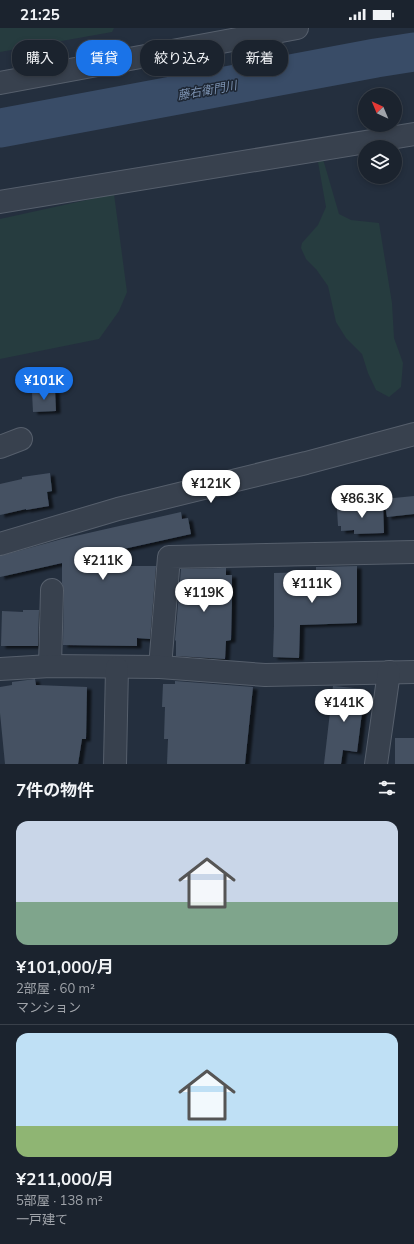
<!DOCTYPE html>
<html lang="ja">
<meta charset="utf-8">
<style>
:root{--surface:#1b232e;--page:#242b36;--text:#f1f3f6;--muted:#a0a4aa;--line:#39404a;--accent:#1a73e8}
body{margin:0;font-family:Mulish,"Noto Sans JP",sans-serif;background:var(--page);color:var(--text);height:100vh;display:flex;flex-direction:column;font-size:15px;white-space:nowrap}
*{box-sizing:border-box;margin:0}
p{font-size:13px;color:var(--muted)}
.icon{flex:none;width:22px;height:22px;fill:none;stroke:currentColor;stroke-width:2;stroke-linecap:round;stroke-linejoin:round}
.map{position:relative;height:736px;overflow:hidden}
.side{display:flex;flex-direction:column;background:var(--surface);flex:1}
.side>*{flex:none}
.hud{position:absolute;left:12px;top:12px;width:390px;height:36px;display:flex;gap:8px}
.needle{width:26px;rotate:316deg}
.fabs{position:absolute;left:358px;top:60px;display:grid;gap:8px}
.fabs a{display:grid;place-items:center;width:44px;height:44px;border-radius:50%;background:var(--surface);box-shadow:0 2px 6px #0003,0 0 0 1px var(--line);font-size:20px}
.price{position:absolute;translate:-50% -34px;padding:0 9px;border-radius:14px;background:#fff;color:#222;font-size:13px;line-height:26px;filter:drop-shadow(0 1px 2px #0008)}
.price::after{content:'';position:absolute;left:50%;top:24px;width:12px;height:9px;margin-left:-6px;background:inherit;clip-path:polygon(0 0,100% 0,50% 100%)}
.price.active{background:var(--accent);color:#fff}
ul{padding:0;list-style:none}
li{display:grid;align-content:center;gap:8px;height:212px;padding:0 16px}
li+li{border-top:1px solid var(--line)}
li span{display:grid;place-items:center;height:124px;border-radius:12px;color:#555}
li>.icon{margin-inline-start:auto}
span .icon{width:72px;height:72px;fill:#fffc;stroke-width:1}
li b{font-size:17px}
h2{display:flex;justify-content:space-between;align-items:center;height:48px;padding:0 16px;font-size:17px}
.tag{padding:0 14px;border-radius:16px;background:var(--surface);box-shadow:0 2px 6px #0003,0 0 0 1px var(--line);font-size:14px;line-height:36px}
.tag.active{background:var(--accent);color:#fff}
.status{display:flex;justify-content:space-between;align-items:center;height:28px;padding:0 20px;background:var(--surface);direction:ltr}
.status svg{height:11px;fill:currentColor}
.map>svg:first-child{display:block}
</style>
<div class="status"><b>21:25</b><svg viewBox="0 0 49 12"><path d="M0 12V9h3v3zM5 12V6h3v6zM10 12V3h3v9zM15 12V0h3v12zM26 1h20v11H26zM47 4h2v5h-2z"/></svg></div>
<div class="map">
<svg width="414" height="736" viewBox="0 0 414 736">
<defs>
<filter id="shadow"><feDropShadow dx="4.5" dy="2.5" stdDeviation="1" flood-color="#0009"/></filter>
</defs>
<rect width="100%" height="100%" fill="#242f3e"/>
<g fill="#263c3f">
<polygon points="0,0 114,0 112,4 0,24"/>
<polygon points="323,131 339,186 351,192 379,195 392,275 394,310 403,335 401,359 389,369 376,362 368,345 362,326 346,310 336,294 328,258 316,241 306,231 301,220 302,215 318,197 326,179 318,134"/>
<polygon points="114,166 127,264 119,283 99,311 0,331 0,191"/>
</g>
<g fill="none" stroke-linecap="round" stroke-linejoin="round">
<polyline stroke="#394c67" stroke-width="39" points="0,100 376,30 414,24"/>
</g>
<g fill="#455162" filter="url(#shadow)">
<polygon points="55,362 56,383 33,384 32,364"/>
<polygon points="50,445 52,463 47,464 49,478 26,482 26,481 0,487 0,456 22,451 22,449"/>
<polygon points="414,468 414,486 387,489 384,471"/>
<polygon points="383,476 384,505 354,506 354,502 341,503 341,498 338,498 337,481 352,480 352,477"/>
<polygon points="181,484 182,491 188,490 191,506 83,530 84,538 156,538 150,611 137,610 137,618 63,617 64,562 62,555 62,535 0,549 0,528 62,511"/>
<polygon points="357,538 357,595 300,597 299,630 273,629 274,598 274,545 316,544 316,539"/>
<polygon points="226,540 226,547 232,547 232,571 231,612 226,613 225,631 176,628 176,613 175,612 181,541"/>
<polygon points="23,582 39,582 38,618 1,618 2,583 23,584"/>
<polygon points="35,651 36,657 87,659 86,711 82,711 78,736 5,736 0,685 0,659 12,657 12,654"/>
<polygon points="175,653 253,659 245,736 167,736 168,711 164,711 165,679 162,679 163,656 175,656"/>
<polygon points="333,658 365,661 357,724 343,722 341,736 324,736"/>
<rect x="395" y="710" width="19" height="26"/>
</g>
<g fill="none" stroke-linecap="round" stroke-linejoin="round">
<g stroke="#565f6c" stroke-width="24">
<g id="minor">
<polyline points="0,55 297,0"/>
<polyline points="0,174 414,106"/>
<polyline points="0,419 21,411"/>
<polyline points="0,516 118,481 306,435 414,406"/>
<polyline points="50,638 52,562"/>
<polyline points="160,639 169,529 414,524"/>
<polyline points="0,641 50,638 160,639 265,647 414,644"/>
<polyline points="115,736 117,640"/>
<polyline points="376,736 389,644"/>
</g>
</g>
<use href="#minor" stroke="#38414e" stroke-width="22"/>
</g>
<g text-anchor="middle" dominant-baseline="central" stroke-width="3" stroke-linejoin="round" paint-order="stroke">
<g font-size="12" font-style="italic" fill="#7c92b1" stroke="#1d2633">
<text transform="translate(207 62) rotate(-10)">藤右衛門川</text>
</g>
</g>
</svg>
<div class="fabs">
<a><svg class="needle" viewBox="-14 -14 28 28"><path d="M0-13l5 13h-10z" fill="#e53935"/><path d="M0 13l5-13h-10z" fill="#a0a4aa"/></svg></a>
<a><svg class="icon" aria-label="layers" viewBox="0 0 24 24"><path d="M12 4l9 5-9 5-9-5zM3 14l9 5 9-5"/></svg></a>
</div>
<b class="price active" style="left:44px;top:373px">¥101K</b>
<b class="price" style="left:211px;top:476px">¥121K</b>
<b class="price" style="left:362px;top:491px">¥86.3K</b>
<b class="price" style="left:103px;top:553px">¥211K</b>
<b class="price" style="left:312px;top:576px">¥111K</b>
<b class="price" style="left:204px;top:585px">¥119K</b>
<b class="price" style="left:344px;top:695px">¥141K</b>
<div class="hud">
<a class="tag">購入</a>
<a class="tag active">賃貸</a>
<a class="tag">絞り込み</a>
<a class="tag">新着</a>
</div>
</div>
<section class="side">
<h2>7件の物件<svg class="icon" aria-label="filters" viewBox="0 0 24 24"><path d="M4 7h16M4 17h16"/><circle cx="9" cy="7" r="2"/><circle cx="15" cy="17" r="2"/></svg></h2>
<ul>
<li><span style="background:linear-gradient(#c9d6e8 65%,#7fa58c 0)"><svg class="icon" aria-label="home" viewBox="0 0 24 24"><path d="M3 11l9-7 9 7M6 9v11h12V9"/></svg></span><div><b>¥101,000/月</b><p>2部屋 · 60 m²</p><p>マンション</p></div></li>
<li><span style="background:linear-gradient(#bfe0f5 75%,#8fb573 0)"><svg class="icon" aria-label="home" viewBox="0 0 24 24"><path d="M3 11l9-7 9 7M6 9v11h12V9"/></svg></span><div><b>¥211,000/月</b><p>5部屋 · 138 m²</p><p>一戸建て</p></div></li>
</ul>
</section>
